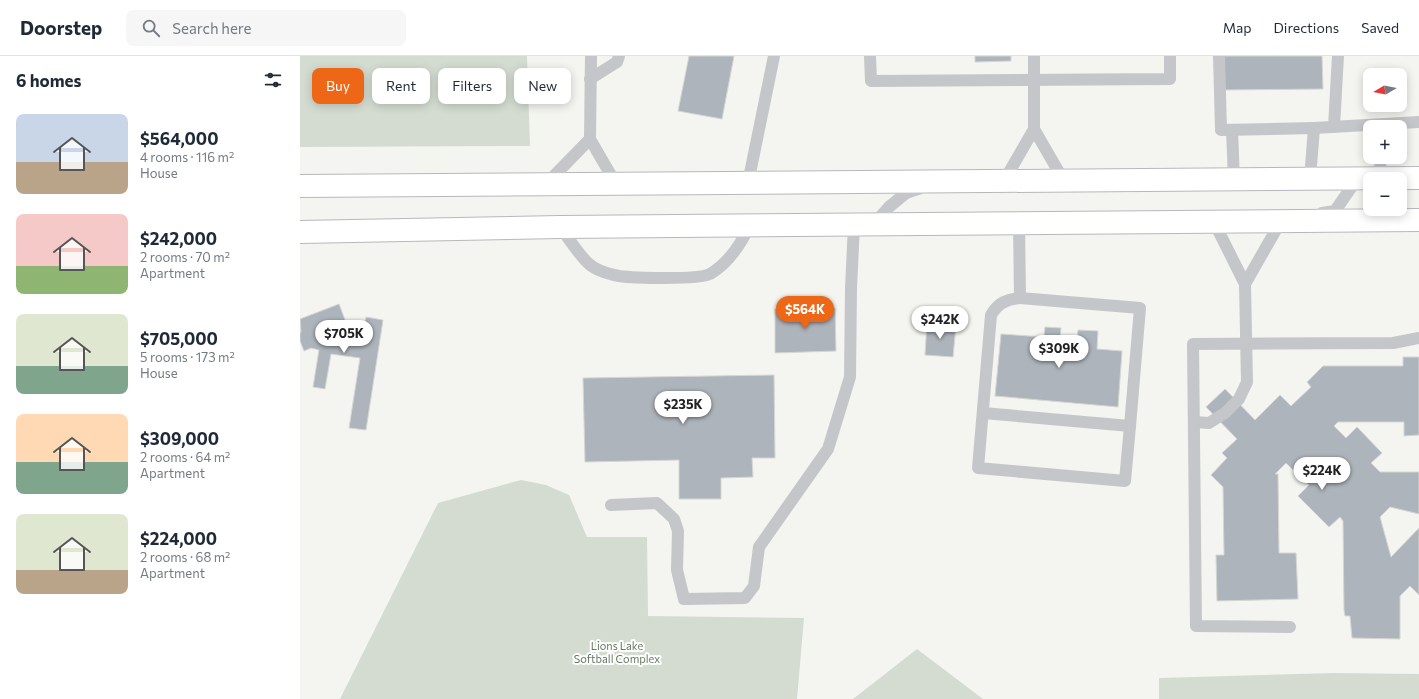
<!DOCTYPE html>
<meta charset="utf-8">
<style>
:root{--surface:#fff;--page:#f6f6f7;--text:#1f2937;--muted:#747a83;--line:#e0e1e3;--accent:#ed6717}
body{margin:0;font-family:Commissioner,sans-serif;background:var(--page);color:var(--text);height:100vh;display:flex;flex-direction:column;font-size:15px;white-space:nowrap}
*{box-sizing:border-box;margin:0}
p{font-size:13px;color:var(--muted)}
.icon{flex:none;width:22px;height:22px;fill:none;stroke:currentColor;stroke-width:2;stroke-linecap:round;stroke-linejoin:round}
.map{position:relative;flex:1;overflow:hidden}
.details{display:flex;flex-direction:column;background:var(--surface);width:300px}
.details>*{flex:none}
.banner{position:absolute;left:12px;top:12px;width:380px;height:36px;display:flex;gap:8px}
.needle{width:26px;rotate:260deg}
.fabs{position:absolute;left:1063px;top:12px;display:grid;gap:8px}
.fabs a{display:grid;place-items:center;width:44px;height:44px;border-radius:8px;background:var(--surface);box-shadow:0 2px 10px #0003;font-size:20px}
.price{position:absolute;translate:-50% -34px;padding:0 9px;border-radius:14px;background:#fff;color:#222;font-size:13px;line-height:26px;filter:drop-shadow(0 1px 2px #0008)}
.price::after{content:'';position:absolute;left:50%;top:24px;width:12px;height:9px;margin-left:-6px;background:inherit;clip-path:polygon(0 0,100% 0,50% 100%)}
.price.selected{background:var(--accent);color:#fff}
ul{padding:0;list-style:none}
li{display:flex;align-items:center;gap:12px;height:100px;padding:0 16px}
li span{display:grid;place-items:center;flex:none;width:112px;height:80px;border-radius:8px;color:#555}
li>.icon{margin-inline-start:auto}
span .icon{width:48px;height:48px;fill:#fffc;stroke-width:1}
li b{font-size:17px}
h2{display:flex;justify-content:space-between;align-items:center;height:48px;padding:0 16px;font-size:17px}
.chip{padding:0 14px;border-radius:8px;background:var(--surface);box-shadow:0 2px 10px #0003;font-size:14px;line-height:36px}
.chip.selected{background:var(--accent);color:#fff}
header{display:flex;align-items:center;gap:24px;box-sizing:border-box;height:56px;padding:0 20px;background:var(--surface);border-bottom:1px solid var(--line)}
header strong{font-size:19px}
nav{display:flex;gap:22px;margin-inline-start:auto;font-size:14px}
.search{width:280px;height:36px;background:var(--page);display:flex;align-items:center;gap:10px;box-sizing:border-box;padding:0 14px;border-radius:8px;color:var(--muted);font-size:15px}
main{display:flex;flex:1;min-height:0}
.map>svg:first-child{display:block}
</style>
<header>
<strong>Doorstep</strong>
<div class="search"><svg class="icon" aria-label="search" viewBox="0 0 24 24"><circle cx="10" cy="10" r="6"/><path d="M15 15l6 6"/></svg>Search here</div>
<nav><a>Map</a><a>Directions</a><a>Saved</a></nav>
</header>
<main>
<section class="details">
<h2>6 homes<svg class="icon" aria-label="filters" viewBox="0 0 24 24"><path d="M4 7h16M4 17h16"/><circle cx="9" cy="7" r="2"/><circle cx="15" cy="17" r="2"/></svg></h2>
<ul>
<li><span style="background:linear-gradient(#c9d6e8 60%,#b9a48a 0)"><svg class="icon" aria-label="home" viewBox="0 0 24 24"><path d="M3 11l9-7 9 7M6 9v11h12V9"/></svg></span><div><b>$564,000</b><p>4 rooms · 116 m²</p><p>House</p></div></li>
<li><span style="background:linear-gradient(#f6c9c9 65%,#8fb573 0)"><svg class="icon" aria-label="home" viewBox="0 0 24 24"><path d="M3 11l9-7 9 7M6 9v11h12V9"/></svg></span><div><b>$242,000</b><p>2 rooms · 70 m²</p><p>Apartment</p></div></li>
<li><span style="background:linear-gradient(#dfe7d0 65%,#7fa58c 0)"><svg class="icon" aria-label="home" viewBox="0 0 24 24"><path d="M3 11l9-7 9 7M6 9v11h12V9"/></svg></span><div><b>$705,000</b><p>5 rooms · 173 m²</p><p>House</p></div></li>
<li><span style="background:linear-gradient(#ffd9b3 60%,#7fa58c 0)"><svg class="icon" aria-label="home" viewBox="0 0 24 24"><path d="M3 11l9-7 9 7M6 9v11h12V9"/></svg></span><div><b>$309,000</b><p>2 rooms · 64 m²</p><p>Apartment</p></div></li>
<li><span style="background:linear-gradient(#dfe7d0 70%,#b9a48a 0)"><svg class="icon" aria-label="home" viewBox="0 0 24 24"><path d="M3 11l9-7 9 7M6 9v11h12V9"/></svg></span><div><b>$224,000</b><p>2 rooms · 68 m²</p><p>Apartment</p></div></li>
</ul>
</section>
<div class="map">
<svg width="1119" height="643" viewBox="0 0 1119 643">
<rect width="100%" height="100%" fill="#f4f5f0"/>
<g fill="#d4dcd1">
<polygon points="0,0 227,0 230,90 0,91"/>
<polygon points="221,424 246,429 269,439 287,481 347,481 348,560 504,562 497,643 40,643 138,447"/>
<polygon points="617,593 683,643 553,643"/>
<polygon points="1034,617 1119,618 1119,643 859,643 859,622"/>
</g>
<g fill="#aeb4bb" stroke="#d5d6d3">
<polygon points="389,0 434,0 422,63 378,55"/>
<polygon points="675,0 711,0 711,5 675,6"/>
<polygon points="923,0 1022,0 1023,33 924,34"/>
<polygon points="39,248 50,277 44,280 63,282 66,261 83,264 66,374 49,372 60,302 31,298 25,333 13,331 19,294 11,292 4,295 0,285 0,276 1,276 0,263"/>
<polygon points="535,252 536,295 475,297 475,253"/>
<polygon points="627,267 656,269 653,301 625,299"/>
<polygon points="745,271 761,272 760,283 777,285 778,274 798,275 797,293 822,295 818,351 695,340 701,278 744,281"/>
<polygon points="1103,301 1119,301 1119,379 1104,380 1104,366 1038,366 1034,370 1046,382 1057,371 1082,397 1071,407 1080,416 1119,416 1119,458 1090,451 1080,461 1091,501 1119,472 1119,539 1110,530 1100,540 1100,583 1052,582 1050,560 1045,560 1044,554 1043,465 1040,461 1029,471 998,440 1009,429 986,407 975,418 978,418 979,497 996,497 998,543 917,545 916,499 924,499 923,431 911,419 927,402 922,397 937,383 906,351 925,333 955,364 980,339 991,350 1011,331 1007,326 1023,310 1103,310"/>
<polygon points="474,319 475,402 452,402 453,421 421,422 421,443 379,443 379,404 285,406 283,322"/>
</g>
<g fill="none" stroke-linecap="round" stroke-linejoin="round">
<g stroke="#b6b8bc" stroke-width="24">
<g id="highway">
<polyline points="0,130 1119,122"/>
<polyline points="0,176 260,171 1119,164"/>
</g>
</g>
<g stroke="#c4c6ca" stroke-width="12">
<polyline points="570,0 571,25 870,23 870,0"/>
<polyline points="734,0 734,73"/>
<polyline points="919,0 921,74 1014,72 1010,123"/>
<polyline points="290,23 317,6 319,0"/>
<polyline points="1034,71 1038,0"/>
<polyline points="1014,72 1119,66"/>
<polyline points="932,74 934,124"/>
<polyline points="290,83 291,0"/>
<polyline points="1080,101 1081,122"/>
<polyline points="704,125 734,73 764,125"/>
<polyline points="448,127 474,0"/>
<polyline points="246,128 290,83 316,128"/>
<polyline points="1022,157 1035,155 1057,123"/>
<polyline points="914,166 945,228 981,165 984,164"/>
<polyline points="577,168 574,168 589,151 606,137 621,132"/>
<path d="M260,171C268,181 279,199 288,207C296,215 308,218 319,220C333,222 398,224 410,218C429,207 441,188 450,169"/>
<polyline points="720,242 840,252 830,370"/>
<path d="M683,357L830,370L825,425L678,412L691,259C698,247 707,243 720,242L719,167"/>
<polyline points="894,366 909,367 925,357 939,343 947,326 945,228"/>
<polyline points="311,449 357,447 374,463 378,475 377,514 384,543 445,542 454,530 459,491 528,393 550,321 551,232 554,169"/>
<polyline points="990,571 896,570 893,288 1093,287 1119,282"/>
</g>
<use href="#highway" stroke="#fff" stroke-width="22"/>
</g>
<g text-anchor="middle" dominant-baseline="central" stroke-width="4" stroke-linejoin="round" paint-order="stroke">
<g font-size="11" fill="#627a61" stroke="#fff">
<text x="317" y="589">Lions Lake<tspan x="317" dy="13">Softball Complex</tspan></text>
</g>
</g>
</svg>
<div class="fabs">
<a><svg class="needle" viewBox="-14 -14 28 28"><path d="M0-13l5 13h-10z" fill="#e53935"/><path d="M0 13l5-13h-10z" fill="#747a83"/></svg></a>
<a>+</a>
<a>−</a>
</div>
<b class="price selected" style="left:505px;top:274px">$564K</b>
<b class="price" style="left:640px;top:284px">$242K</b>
<b class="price" style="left:44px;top:298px">$705K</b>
<b class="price" style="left:759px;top:313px">$309K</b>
<b class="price" style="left:383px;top:369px">$235K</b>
<b class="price" style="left:1022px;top:435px">$224K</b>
<div class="banner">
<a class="chip selected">Buy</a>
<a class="chip">Rent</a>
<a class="chip">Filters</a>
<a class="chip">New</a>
</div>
</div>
</main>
